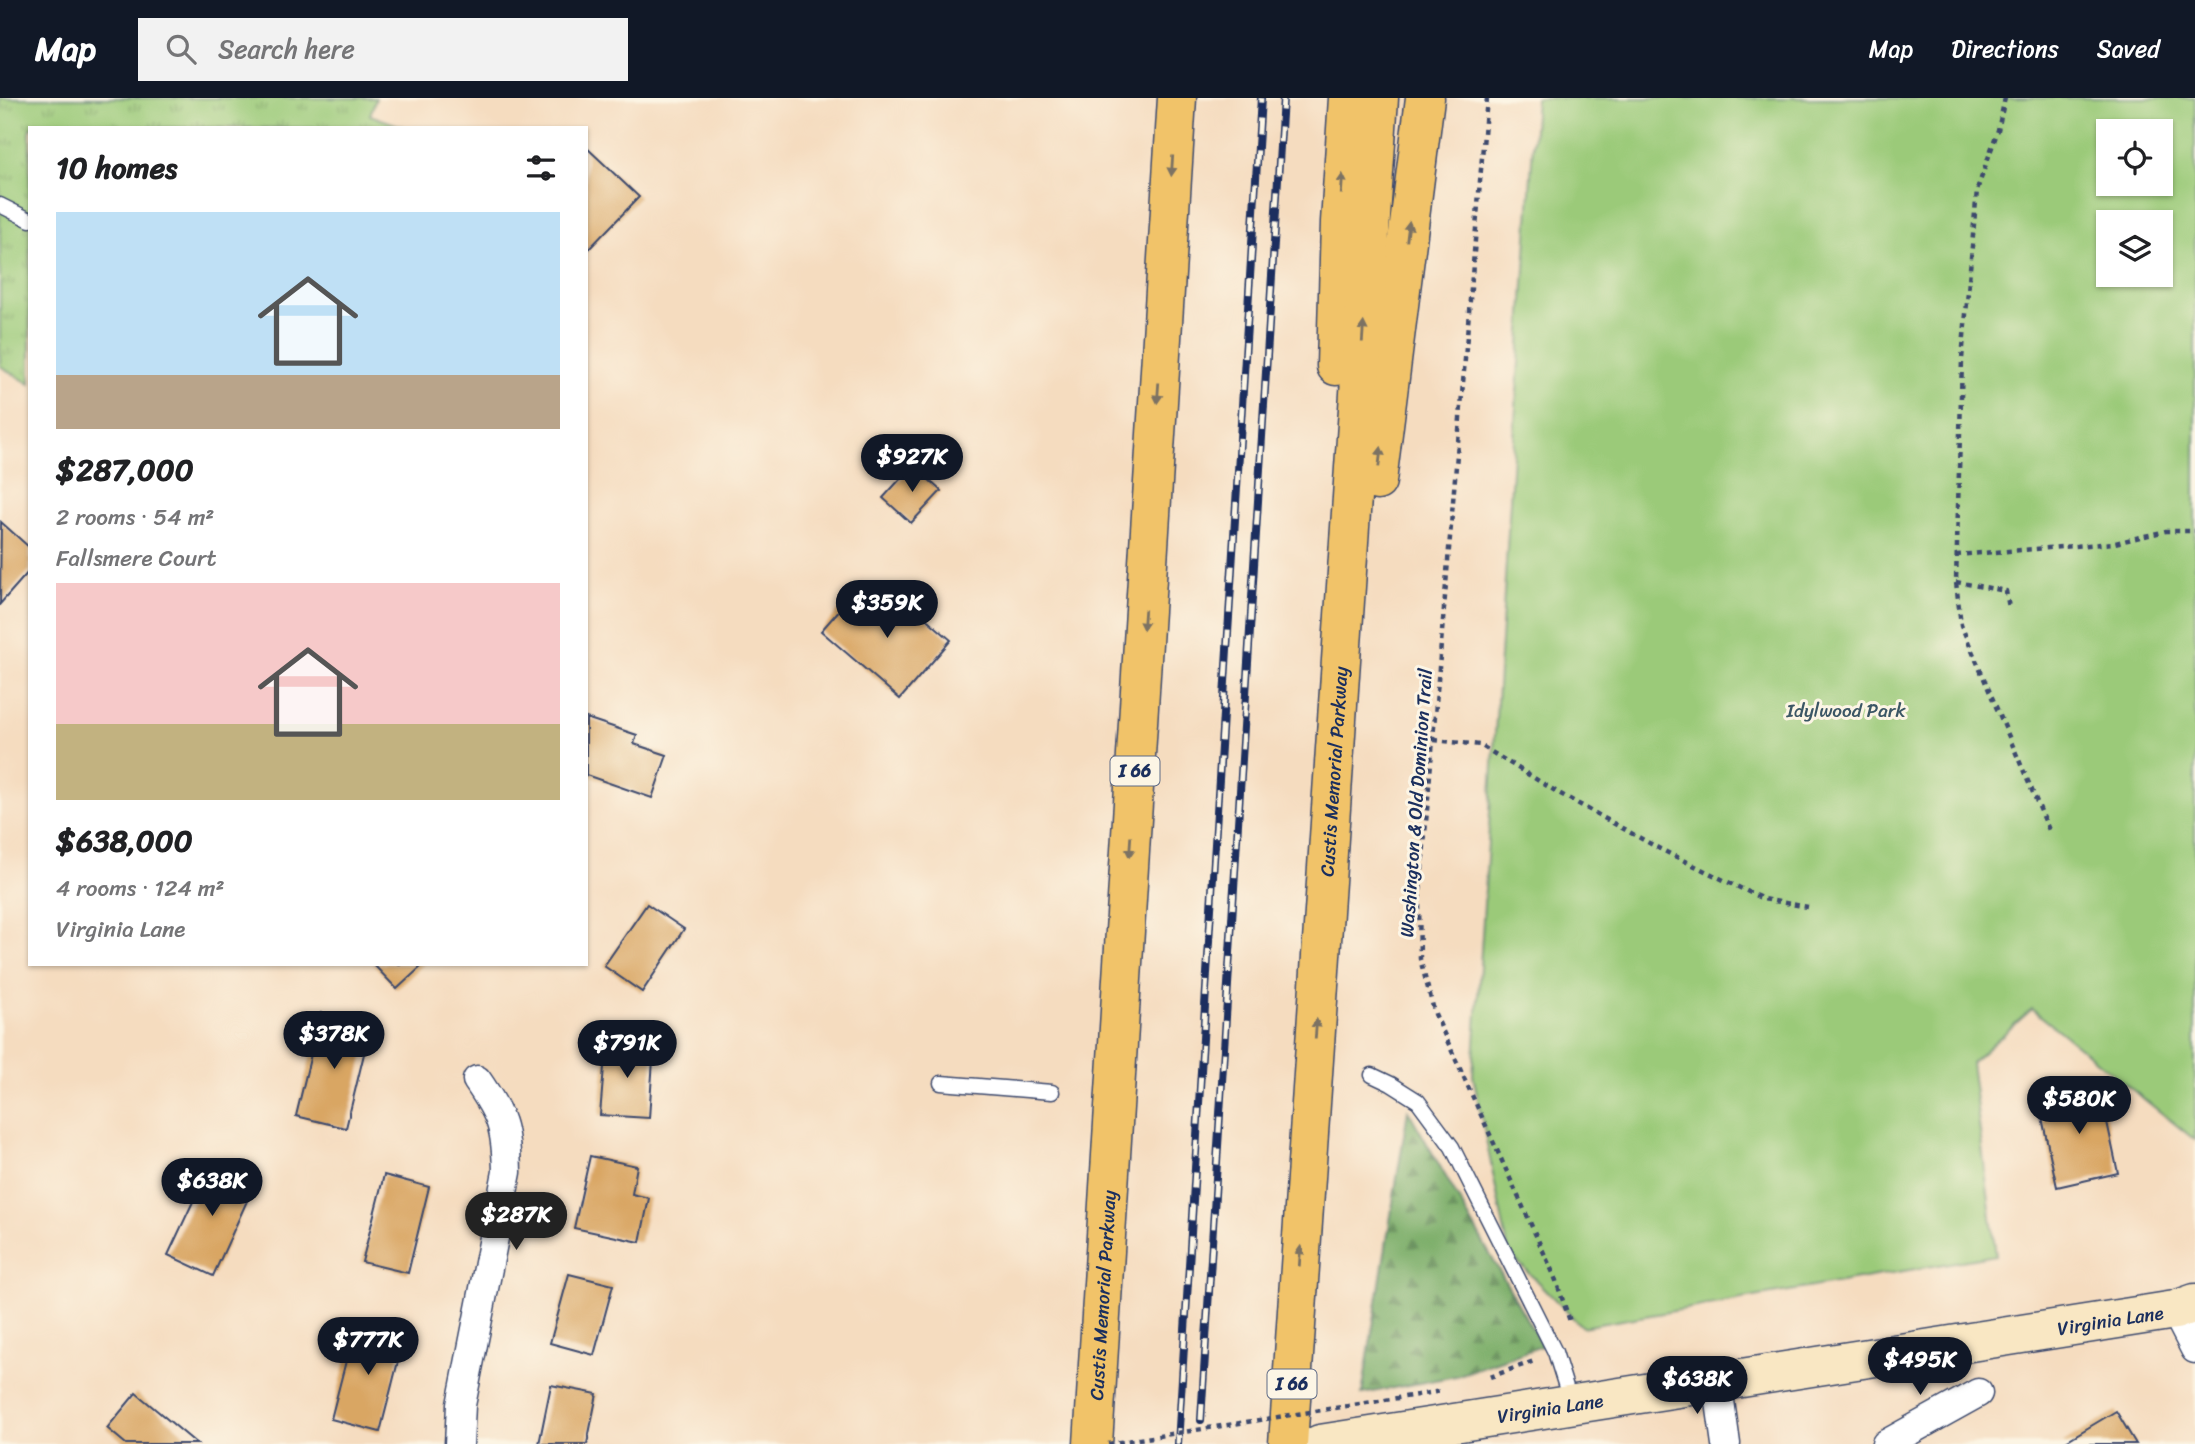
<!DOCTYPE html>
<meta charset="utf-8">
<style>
:root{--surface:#fff;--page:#f2f2f2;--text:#202124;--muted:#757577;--accent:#111827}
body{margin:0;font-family:Sriracha,sans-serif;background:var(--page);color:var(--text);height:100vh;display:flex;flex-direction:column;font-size:26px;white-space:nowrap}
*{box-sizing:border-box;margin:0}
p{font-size:23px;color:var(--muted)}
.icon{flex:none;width:38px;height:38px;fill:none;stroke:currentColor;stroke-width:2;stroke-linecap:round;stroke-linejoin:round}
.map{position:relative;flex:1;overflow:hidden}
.side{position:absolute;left:28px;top:28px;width:560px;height:840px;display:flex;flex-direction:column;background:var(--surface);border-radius:0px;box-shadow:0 2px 5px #0004}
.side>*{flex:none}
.buttons{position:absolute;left:2096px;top:21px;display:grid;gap:14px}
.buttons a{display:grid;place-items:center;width:77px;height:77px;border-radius:0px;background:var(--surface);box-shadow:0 2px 5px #0004;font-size:35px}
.price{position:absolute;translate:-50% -60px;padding:0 16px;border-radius:24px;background:var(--accent);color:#fff;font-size:23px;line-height:46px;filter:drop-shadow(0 2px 4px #0008)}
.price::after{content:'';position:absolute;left:50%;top:42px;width:21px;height:16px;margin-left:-10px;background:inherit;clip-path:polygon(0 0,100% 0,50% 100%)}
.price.on{background:#222;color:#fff}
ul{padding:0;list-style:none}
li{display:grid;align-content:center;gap:14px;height:371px;padding:0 28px}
li span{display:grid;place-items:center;height:217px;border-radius:0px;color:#555}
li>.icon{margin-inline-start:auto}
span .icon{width:126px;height:126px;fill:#fffc;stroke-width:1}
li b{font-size:30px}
h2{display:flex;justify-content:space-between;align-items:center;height:84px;padding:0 28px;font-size:30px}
header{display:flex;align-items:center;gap:42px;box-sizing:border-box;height:98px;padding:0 35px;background:var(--accent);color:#fff}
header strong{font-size:33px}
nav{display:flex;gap:38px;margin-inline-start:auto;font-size:24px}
.search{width:490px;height:63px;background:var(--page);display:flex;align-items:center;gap:18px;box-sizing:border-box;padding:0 24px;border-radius:0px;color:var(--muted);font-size:26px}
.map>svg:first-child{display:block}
</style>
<header>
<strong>Map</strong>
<div class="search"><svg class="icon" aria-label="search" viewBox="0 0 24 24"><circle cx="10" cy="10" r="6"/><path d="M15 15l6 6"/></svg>Search here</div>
<nav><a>Map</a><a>Directions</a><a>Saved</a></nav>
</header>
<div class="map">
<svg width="2195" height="1346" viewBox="0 0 2195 1346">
<defs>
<pattern id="grass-tufts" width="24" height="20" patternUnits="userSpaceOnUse" patternTransform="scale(1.75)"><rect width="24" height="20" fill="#9bca79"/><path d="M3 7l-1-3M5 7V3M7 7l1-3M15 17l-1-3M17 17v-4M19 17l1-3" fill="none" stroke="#7ea466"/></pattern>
<pattern id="forest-firs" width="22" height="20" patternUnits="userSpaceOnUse" patternTransform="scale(1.75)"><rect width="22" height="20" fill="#7cae69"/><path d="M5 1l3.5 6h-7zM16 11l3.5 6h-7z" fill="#658e5a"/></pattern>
</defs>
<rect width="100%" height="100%" fill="#fcf5e5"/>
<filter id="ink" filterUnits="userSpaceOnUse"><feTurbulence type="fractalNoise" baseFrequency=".0143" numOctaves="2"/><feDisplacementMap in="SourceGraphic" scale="14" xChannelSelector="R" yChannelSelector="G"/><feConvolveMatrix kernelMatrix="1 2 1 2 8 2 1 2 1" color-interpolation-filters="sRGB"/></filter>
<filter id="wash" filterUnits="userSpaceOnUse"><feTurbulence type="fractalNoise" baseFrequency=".00686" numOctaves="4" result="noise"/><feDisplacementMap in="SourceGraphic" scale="28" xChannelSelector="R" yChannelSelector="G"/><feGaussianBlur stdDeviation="1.57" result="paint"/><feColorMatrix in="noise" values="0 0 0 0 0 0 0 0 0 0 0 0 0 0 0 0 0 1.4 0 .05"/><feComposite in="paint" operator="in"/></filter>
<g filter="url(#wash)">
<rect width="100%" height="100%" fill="#f5dcbf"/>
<polygon fill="url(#grass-tufts)" stroke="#5b7c6c" stroke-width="2" points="0,0 376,0 370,17 406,30 30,30 30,286 0,268"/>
<polygon fill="url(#forest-firs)" stroke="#4c6e64" stroke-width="2" points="1408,1012 1542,1248 1456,1278 1362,1296"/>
<path fill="#9bca79" stroke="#5b7c6c" stroke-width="2" fill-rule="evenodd" d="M1536,0H2195V1042L2032,911L1971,965L1996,1157L1582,1229L1509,1155L1473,977ZM2109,33H2161V86H2109ZM2109,124H2161V177H2109Z"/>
<g id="blocks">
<g fill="#d9a664">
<polygon points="586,49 639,99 586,154"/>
<polygon points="913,367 941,393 911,425 883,400"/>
<polygon points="1,424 30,450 30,472 0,506"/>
<polygon points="893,492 951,542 900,601 821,533 856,493 877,511"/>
<polygon points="586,620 637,637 634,646 667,657 652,700 586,677"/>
<polygon points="647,806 684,831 642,894 604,868"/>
<polygon points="373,866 424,866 397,891"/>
<polygon points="321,915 371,927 346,1030 296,1018"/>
<polygon points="606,945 654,947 649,1020 600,1017"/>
<polygon points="2098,982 2118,1075 2057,1089 2041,1015 2059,1012 2055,992"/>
<polygon points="590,1058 637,1068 632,1096 649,1100 640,1144 574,1130"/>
<polygon points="212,1063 256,1083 213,1178 168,1157"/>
<polygon points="384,1077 429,1089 408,1175 362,1164"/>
<polygon points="569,1176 613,1187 594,1257 550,1245"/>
<polygon points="356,1224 405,1236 380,1334 331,1321"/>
<polygon points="551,1287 597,1296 587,1346 539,1346"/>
<polygon points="136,1295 197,1346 126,1346 107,1330"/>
<polygon points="2116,1313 2136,1346 2061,1346"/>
</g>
</g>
</g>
<g filter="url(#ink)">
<use href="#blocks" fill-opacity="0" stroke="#3c496d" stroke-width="2"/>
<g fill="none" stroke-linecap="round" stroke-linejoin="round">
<g stroke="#3c496d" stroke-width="17">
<g id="lane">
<polyline points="0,107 30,122"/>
<polyline points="1372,977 1391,986 1418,1003 1452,1049 1555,1254 1571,1305"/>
<polyline points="941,985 1052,994"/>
</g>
</g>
<g stroke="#3c496d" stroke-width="31">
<g id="street">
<polyline points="2175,1212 2195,1251"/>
<polyline points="1717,1282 1726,1346"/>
<path d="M459,1346L461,1307L507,1074C506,1030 502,1018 477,982"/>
<polyline points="1886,1346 1978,1295"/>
</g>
</g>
<g stroke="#3c496d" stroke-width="41">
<g id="secondary">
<path id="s1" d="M1320,1346L2175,1212L2195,1205"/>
</g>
</g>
<g stroke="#3c496d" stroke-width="41">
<g id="highway">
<polyline points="1336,268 1340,124 1348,0"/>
<polyline points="1377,383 1425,0"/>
<path id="s2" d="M1093,1346L1177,0"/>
<path id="s3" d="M1288,1346L1379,0"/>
</g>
</g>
<g stroke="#3c496d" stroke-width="4.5" stroke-dasharray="5 5" stroke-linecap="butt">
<polyline points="1487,0 1419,807 1420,861 1435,916 1554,1177 1571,1226"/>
<polyline points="2005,0 1998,32 1977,92 1962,261 1956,484 1961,527 2049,732"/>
<polyline points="1956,457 2115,445 2166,433 2195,433"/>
<polyline points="1956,484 2006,493 2009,510"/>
<polyline points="1434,642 1480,647 1557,694 1660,751 1763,801 1808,809"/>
<polyline points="1490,1279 1534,1263"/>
</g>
<use href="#lane" stroke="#fff" stroke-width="14"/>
<use href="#street" stroke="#fff" stroke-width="28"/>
<use href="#secondary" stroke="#f9e7c3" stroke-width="38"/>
<use href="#highway" stroke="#f1c369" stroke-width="38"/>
<g stroke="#1b2f5e" stroke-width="8">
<g id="rail">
<polyline points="1201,1322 1283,0"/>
<polyline points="1178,1346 1261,0"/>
</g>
</g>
<use href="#rail" stroke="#fcf5e5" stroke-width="5" stroke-dasharray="16" stroke-linecap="butt"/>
<polyline stroke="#3c496d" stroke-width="4.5" stroke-dasharray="5 5" stroke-linecap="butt" points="1108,1346 1442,1293"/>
</g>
<defs><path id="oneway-solid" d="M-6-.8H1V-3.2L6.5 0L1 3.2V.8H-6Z" transform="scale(1.75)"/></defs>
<g fill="#7b7263">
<use href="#oneway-solid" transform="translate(1172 68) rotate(94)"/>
<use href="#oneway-solid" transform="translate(1342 86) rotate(-86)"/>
<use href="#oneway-solid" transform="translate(1408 133) rotate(-83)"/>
<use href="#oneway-solid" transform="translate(1363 234) rotate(-86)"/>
<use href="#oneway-solid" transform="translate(1158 295) rotate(94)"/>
<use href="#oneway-solid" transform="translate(1380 359) rotate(-83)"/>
<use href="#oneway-solid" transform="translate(1144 522) rotate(94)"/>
<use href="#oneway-solid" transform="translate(1130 749) rotate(94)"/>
<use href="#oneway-solid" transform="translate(1316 931) rotate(-86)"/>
<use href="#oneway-solid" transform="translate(1300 1158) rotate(-86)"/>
</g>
</g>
<g text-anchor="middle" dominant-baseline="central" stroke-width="6" stroke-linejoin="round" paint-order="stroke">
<g fill="#fcf5e5" stroke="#5e6a86" stroke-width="2">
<rect x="1110.5" y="658.5" width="49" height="29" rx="5"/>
<rect x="1267.5" y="1271.5" width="49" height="29" rx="5"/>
</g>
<g font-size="18" font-weight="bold" fill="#1b2f5e">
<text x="1135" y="673">I 66</text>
<text x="1292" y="1286">I 66</text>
</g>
<g font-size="19" fill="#3b5665" stroke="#fcf5e5">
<text x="1846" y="612">Idylwood Park</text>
</g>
<g font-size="19" fill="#1b2f5e" stroke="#fcf5e5">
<text stroke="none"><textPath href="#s3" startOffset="674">Custis Memorial Parkway</textPath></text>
<text transform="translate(1416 705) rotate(-86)">Washington &amp; Old Dominion Trail</text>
<text stroke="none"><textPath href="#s2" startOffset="149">Custis Memorial Parkway</textPath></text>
<text stroke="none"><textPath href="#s1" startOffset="800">Virginia Lane</textPath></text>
<text stroke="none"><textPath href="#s1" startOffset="233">Virginia Lane</textPath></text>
</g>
</g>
</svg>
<div class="buttons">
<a><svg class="icon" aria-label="locate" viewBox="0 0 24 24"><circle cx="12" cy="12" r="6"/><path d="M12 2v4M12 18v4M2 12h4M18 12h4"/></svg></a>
<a><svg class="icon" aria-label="layers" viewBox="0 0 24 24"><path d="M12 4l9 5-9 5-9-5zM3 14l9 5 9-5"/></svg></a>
</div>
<b class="price" style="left:912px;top:396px">$927K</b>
<b class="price" style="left:887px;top:542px">$359K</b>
<b class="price" style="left:334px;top:973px">$378K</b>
<b class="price" style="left:627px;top:982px">$791K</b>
<b class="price" style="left:2079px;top:1038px">$580K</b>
<b class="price" style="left:212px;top:1120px">$638K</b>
<b class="price on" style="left:516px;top:1154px">$287K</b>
<b class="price" style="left:368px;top:1279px">$777K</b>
<b class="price" style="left:1920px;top:1299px">$495K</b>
<b class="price" style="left:1697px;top:1318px">$638K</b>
<section class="side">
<h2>10 homes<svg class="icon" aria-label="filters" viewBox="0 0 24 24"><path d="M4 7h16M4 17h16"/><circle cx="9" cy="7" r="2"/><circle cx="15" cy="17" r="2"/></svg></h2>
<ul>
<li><span style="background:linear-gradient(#bfe0f5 75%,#b9a48a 0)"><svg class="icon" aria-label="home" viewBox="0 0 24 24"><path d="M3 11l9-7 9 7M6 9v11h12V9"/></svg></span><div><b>$287,000</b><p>2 rooms · 54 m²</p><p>Fallsmere Court</p></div></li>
<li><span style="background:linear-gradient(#f6c9c9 65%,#c2b280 0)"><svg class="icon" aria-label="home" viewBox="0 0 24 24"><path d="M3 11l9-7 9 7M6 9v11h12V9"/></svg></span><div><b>$638,000</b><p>4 rooms · 124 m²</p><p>Virginia Lane</p></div></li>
</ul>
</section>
</div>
